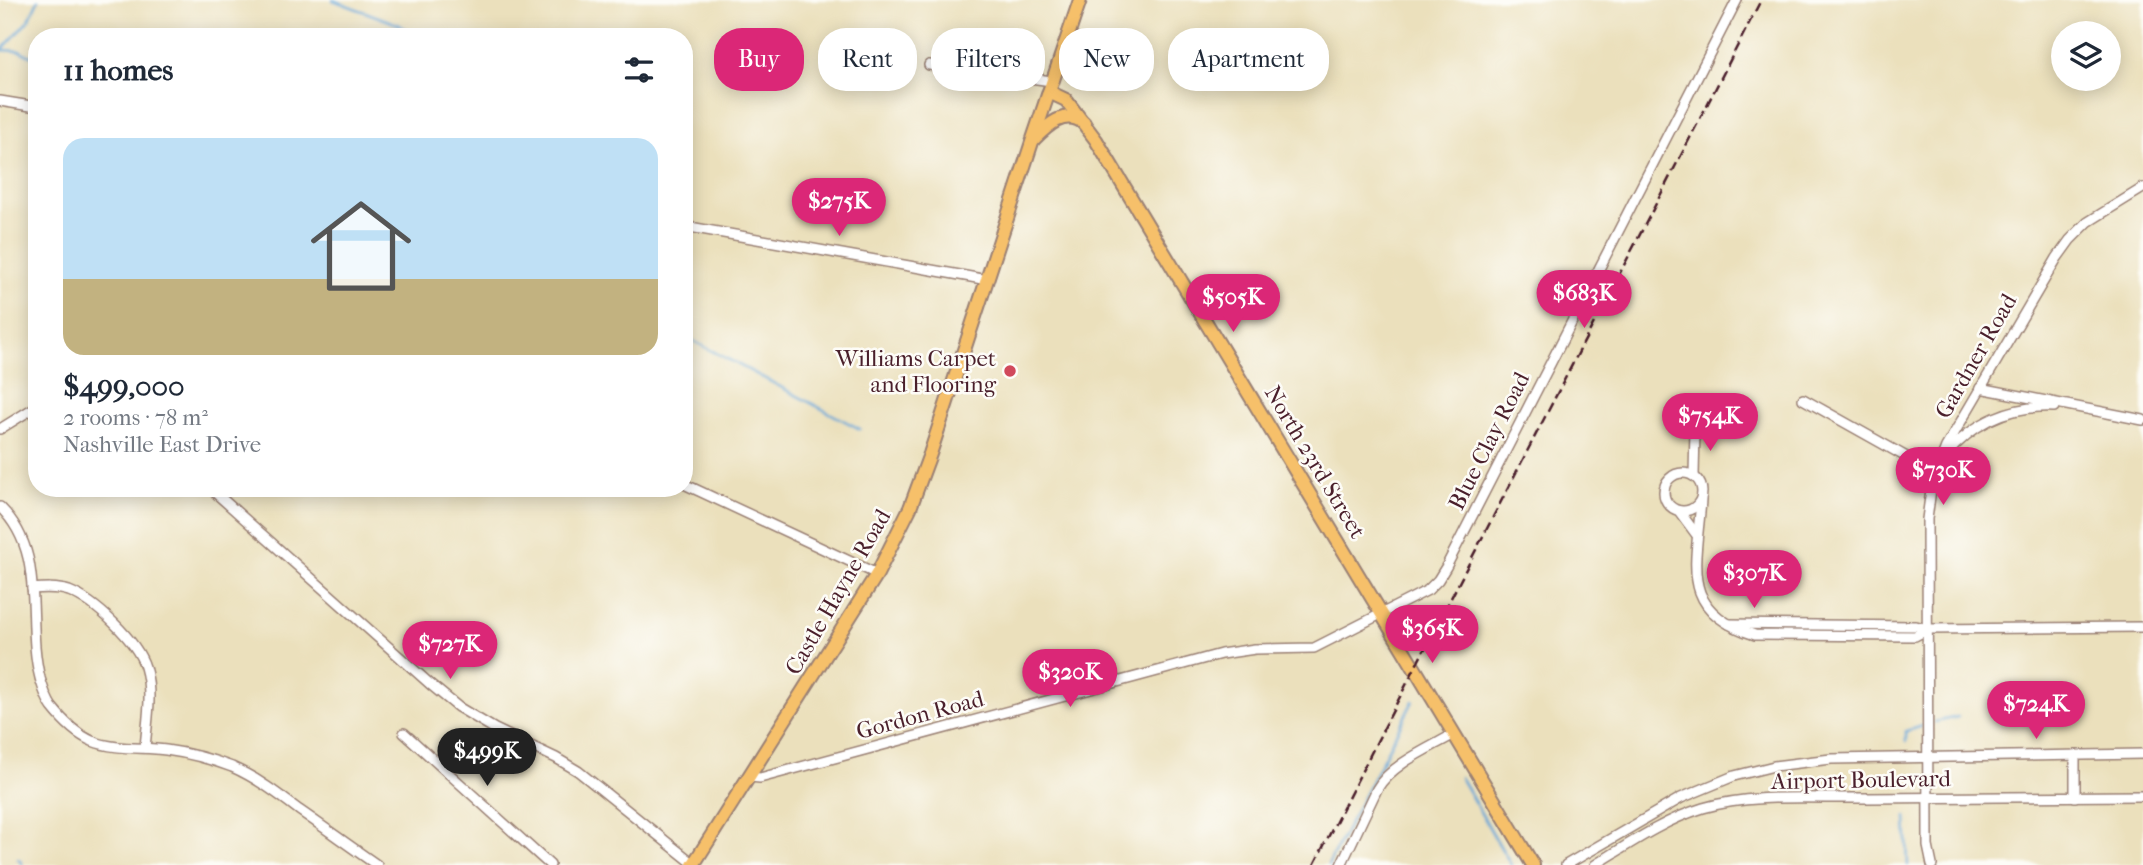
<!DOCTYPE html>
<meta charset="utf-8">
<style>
:root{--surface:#fff;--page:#f6f6f7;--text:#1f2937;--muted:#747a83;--accent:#db2777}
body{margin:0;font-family:"IM FELL French Canon",serif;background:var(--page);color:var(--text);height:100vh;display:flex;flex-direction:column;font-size:26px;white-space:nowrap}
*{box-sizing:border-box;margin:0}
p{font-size:23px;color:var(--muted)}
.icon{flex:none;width:38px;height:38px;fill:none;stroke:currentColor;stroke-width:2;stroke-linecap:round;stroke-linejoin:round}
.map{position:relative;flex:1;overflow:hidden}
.details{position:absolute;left:28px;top:28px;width:665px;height:469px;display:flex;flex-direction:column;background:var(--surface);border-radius:28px;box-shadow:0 4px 18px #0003}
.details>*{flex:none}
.banner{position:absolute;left:714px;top:28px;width:665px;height:63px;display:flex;gap:14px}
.buttons{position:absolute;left:2051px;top:21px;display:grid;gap:14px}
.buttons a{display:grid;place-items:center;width:70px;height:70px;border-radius:50%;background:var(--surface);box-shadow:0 4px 18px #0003;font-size:35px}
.price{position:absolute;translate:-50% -60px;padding:0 16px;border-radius:24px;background:var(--accent);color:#fff;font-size:23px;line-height:46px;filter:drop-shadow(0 2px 4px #0008)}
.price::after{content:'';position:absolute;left:50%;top:42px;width:21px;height:16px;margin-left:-10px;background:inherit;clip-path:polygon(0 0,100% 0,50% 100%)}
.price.current{background:#222;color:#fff}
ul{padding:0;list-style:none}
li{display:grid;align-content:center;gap:14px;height:371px;padding:0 35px}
li span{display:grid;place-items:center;height:217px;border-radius:21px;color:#555}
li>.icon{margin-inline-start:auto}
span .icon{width:126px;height:126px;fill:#fffc;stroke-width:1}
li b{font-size:30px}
h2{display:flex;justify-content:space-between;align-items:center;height:84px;padding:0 35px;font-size:30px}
.tag{padding:0 24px;border-radius:28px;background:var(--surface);box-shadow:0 4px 18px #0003;font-size:24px;line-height:63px}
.tag.current{background:var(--accent);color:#fff}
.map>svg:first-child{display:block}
</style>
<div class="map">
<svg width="2143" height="865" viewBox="0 0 2143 865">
<rect width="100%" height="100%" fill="#fdfcf7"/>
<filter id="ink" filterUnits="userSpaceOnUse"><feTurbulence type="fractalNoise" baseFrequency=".0143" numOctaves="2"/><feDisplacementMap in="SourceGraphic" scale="14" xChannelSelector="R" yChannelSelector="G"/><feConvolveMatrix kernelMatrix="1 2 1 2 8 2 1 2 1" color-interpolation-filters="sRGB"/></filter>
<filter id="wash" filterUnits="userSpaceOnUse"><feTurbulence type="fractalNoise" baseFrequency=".00686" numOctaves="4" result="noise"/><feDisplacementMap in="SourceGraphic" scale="28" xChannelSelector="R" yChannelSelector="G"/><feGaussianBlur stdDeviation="1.57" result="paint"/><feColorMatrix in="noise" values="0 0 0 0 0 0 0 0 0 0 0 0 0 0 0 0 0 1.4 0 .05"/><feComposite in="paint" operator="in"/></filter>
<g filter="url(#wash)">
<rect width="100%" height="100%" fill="#ebe0bc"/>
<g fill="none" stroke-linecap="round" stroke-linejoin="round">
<g stroke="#62a4d6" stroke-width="2.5">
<polyline points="333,0 400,25 417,37"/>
<polyline points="3,50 20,51 37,59"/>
<polyline points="0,52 29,20 38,0"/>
<polyline points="684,336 860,429"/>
<polyline points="1935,722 1958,717"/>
<polyline points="1906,741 1906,731 1922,726"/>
<polyline points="1460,777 1511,865"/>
<polyline points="1906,817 1908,865"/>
<polyline points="18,859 20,860 22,865"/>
<polyline points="1328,865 1413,701"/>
</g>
</g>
</g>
<g filter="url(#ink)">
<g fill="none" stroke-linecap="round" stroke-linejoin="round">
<g stroke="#9a8074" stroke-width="12">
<g id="minor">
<polyline points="929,65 1052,81"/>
<polyline points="0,101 37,107"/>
<polyline points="684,226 988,280"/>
<polyline points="1980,388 2143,420"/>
<polyline points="1803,399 1935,473"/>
<polyline points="0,429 37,406"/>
<path d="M1946,455C1974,422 2011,405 2054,407"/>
<circle cx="1683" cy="492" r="19"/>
<polyline points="1694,476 1695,429"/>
<polyline points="684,484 877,574"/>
<polyline points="210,488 430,684 458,707 495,729 556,758 578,771 694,864"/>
<path d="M1701,500C1697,563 1677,611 1755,635L1915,636L1928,629"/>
<path d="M0,507C48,554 25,619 40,678C43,688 46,699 52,707C63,721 76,734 92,741C115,750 142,747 166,750C188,753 211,759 232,767C257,778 278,794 299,810C325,828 351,847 377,865"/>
<polyline points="1679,511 1696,534"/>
<path d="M32,589C44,588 57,587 69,591C95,601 137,641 145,667C153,694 147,721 145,748"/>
<polyline points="1729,624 1916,626 1928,629 2143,627"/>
<polyline points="404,733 550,865"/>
<polyline points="2075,755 2075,797"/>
<polyline points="750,777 760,778 1221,654 1255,649 1314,648 1428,590 1438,580 1446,567 1737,0"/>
<path d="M1341,865L1377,789C1391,764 1430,748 1454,734"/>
<polyline points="1566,865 1681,798 1734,776 1774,766 1831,759 2143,754"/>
<path d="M1595,865C1629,844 1664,820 1703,808C1753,793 1815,799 1867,798C1959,798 2051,796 2143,796"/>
<polyline points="1932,865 1928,846 1927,519 1932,482 1946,447 2057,258 2070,240 2088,222 2143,188"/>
</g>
</g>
<g stroke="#9a8074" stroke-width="16">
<g id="major">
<polyline points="1049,92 1066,100 1096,140 1533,865"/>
<path d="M1034,139C1047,126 1065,108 1084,123"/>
<polyline points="693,865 877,574 910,508 930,454 1032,142 1080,0"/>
</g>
</g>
<use href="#minor" stroke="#fff" stroke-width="9"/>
<use href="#major" stroke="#f6c06b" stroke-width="12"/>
<path stroke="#4a1f2b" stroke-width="2.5" stroke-dasharray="10 5" stroke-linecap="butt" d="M1314,865C1461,575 1613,289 1761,0"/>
</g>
</g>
<circle fill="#d1495b" stroke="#fdfcf7" stroke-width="2.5" cx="1010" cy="371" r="7"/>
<g text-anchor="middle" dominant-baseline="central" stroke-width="5" stroke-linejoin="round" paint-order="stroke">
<g font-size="23" fill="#4a1f2b" stroke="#fdfcf7">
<text transform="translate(1976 356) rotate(-60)">Gardner Road</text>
<text transform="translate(1489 441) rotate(-63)">Blue Clay Road</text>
<text transform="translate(1315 462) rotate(59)">North 23rd Street</text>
<text transform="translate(838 592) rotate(-60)">Castle Hayne Road</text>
<text transform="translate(920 715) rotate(-15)">Gordon Road</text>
<text transform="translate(1861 780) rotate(-1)">Airport Boulevard</text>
</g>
<g font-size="23" fill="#4a1f2b" stroke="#fdfcf7" text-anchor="end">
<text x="996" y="358">Williams Carpet<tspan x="996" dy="26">and Flooring</tspan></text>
</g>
</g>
</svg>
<div class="buttons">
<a><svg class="icon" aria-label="layers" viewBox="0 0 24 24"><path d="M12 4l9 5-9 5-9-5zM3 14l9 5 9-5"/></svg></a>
</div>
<b class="price" style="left:839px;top:238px">$275K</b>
<b class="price" style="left:1584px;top:330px">$683K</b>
<b class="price" style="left:1233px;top:334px">$505K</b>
<b class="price" style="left:1710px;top:453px">$754K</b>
<b class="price" style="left:1943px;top:507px">$730K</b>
<b class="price" style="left:1754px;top:610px">$307K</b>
<b class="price" style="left:1432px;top:665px">$365K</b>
<b class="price" style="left:450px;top:681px">$727K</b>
<b class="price" style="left:1070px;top:709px">$320K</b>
<b class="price" style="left:2036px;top:741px">$724K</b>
<b class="price current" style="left:487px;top:788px">$499K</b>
<div class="banner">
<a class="tag current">Buy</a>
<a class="tag">Rent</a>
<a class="tag">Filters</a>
<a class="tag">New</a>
<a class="tag">Apartment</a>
</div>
<section class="details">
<h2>11 homes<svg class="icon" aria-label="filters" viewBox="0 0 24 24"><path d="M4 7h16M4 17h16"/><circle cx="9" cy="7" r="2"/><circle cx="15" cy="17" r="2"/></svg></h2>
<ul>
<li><span style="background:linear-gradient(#bfe0f5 65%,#c2b280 0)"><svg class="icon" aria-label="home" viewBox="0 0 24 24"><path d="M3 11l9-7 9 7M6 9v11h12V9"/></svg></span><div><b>$499,000</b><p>2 rooms · 78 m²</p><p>Nashville East Drive</p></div></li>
</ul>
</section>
</div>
